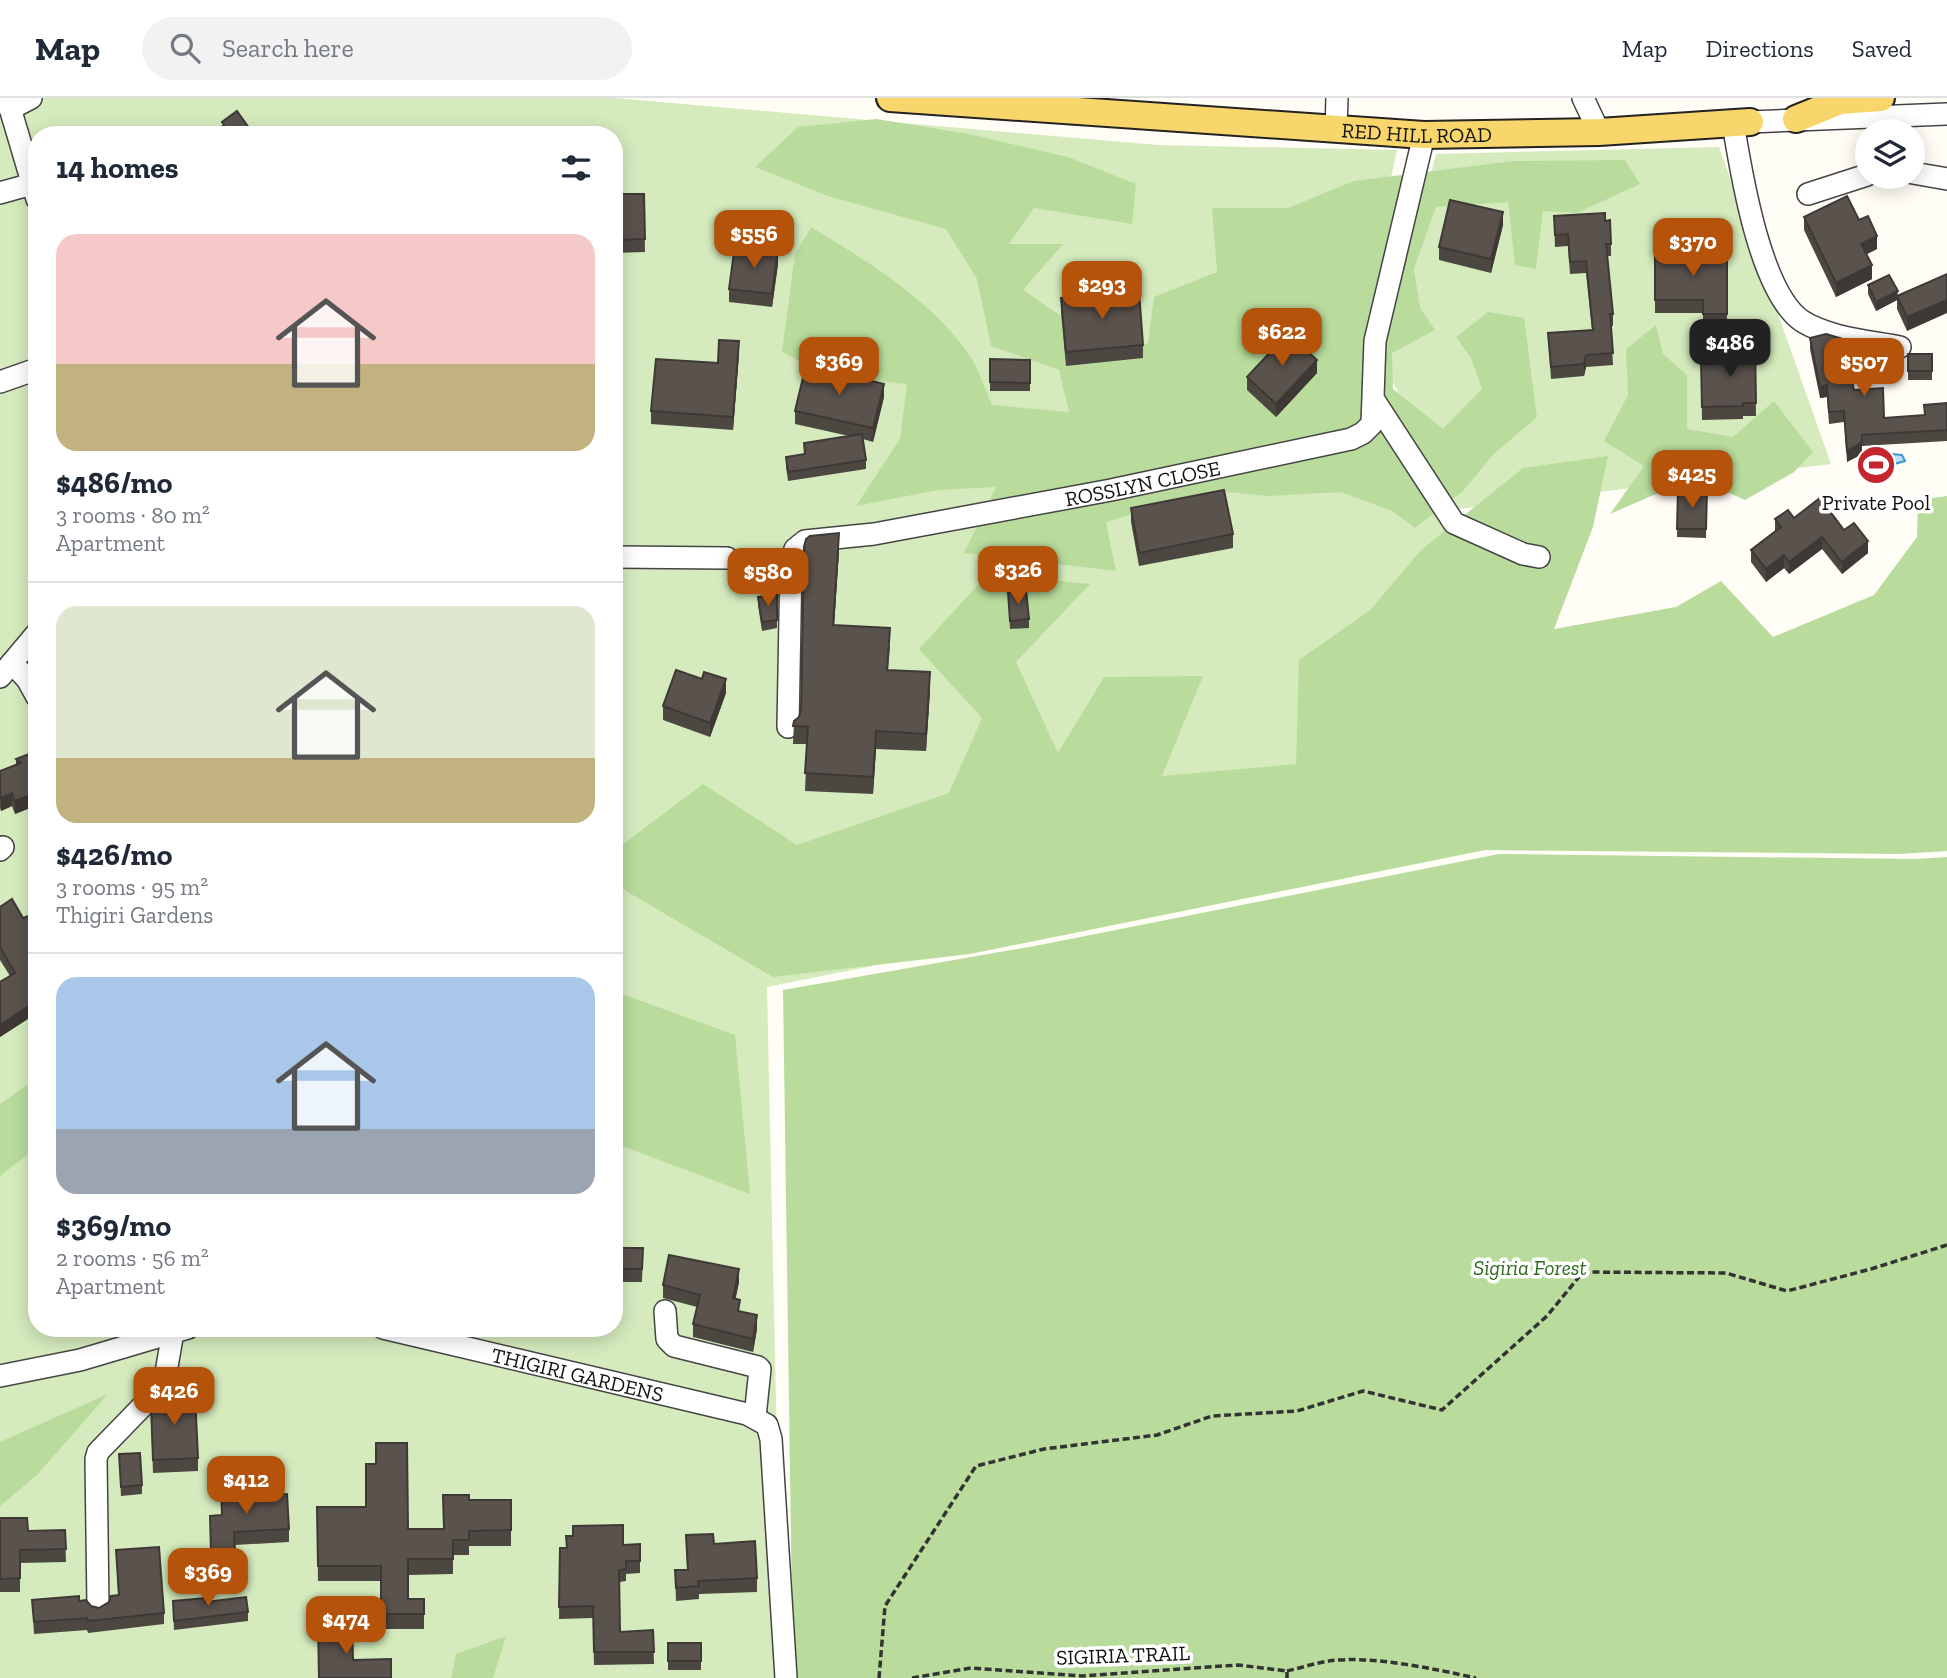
<!DOCTYPE html>
<meta charset="utf-8">
<style>
:root{--surface:#fff;--page:#f2f2f3;--text:#1f2937;--muted:#747a83;--line:#e0e1e3;--accent:#b45309}
body{margin:0;font-family:"Zilla Slab",serif;background:var(--page);color:var(--text);height:100vh;display:flex;flex-direction:column;font-size:26px;white-space:nowrap}
*{box-sizing:border-box;margin:0}
p{font-size:23px;color:var(--muted)}
.icon{flex:none;width:38px;height:38px;fill:none;stroke:currentColor;stroke-width:2;stroke-linecap:round;stroke-linejoin:round}
.map{position:relative;flex:1;overflow:hidden}
.panel{position:absolute;left:28px;top:28px;width:595px;height:1211px;display:flex;flex-direction:column;background:var(--surface);border-radius:28px;box-shadow:0 4px 18px #0003}
.panel>*{flex:none}
.buttons{position:absolute;left:1855px;top:21px;display:grid;gap:14px}
.buttons a{display:grid;place-items:center;width:70px;height:70px;border-radius:50%;background:var(--surface);box-shadow:0 4px 18px #0003;font-size:35px}
.price{position:absolute;translate:-50% -60px;padding:0 16px;border-radius:14px;background:var(--accent);color:#fff;font-size:23px;line-height:46px;filter:drop-shadow(0 2px 4px #0008)}
.price::after{content:'';position:absolute;left:50%;top:42px;width:21px;height:16px;margin-left:-10px;background:inherit;clip-path:polygon(0 0,100% 0,50% 100%)}
.price.selected{background:#222;color:#fff}
ul{padding:0;list-style:none}
li{display:grid;align-content:center;gap:14px;height:371px;padding:0 28px}
li+li{border-top:2px solid var(--line)}
li span{display:grid;place-items:center;height:217px;border-radius:21px;color:#555}
li>.icon{margin-inline-start:auto}
span .icon{width:126px;height:126px;fill:#fffc;stroke-width:1}
li b{font-size:30px}
h2{display:flex;justify-content:space-between;align-items:center;height:84px;padding:0 28px;font-size:30px}
header{display:flex;align-items:center;gap:42px;box-sizing:border-box;height:98px;padding:0 35px;background:var(--surface);border-bottom:2px solid var(--line)}
header strong{font-size:33px}
nav{display:flex;gap:38px;margin-inline-start:auto;font-size:24px}
.search{width:490px;height:63px;background:var(--page);display:flex;align-items:center;gap:18px;box-sizing:border-box;padding:0 24px;border-radius:38px;color:var(--muted);font-size:26px}
.map>svg:first-child{display:block}
</style>
<header>
<strong>Map</strong>
<div class="search"><svg class="icon" aria-label="search" viewBox="0 0 24 24"><circle cx="10" cy="10" r="6"/><path d="M15 15l6 6"/></svg>Search here</div>
<nav><a>Map</a><a>Directions</a><a>Saved</a></nav>
</header>
<div class="map">
<svg width="1947" height="1580" viewBox="0 0 1947 1580">
<rect width="100%" height="100%" fill="#fffdf5"/>
<g fill="#d5ebbd" fill-rule="evenodd">
<path d="M0,0H615L1158,47L1397,52L1351,261L1474,465L1463,750L767,889L782,1580H0ZM37,37H614V1230H37Z"/>
<polygon points="1719,49 1831,366 1458,411 1383,265 1436,56"/>
</g>
<g fill="#b9dc9c">
<path d="M876,21L969,36L1068,59L1136,86L1132,126L1034,110L1009,146H1063L1023,192L1064,220L1092,266L1148,245L1154,199L1217,174L1212,110H1288L1354,83L1513,63L1625,62L1640,86L1577,115L1543,113L1536,171L1515,167L1508,104L1436,109L1414,171L1420,210L1435,232L1392,255L1393,291L1443,331L1482,291L1471,260L1456,239L1488,214L1524,220L1537,319L1493,357L1463,393L1415,430L1392,413L1341,394L1269,398L1216,393L1106,424L1116,473L964,455L996,389L938,392L856,408L900,341L907,286L829,278L782,254L795,156L811,129C868,164 931,201 970,258C979,272 985,291 992,307L1069,314L1059,272L991,248L977,181L946,131L828,98L755,69L798,29Z"/>
<polygon points="1656,227 1663,256 1687,277 1687,331 1733,339 1774,303 1813,354 1794,374 1745,402 1704,384 1665,392 1610,416 1644,368 1604,343 1628,297 1626,251"/>
<polygon points="1608,358 1593,429 1554,531 1676,509 1721,483 1773,539 1874,497 1917,439 1918,402 1947,398 1947,753 1899,756 1485,752 970,856 773,879 614,786 614,753 703,686 797,747 949,695 982,620 919,551 988,476 1090,486 1016,564 1058,655 1104,579 1203,578 1162,678 1296,666 1299,562 1370,512 1421,452 1523,370"/>
<polygon points="1499,756 1914,761 1947,759 1947,1580 793,1580 783,892 1040,847"/>
<polygon points="614,893 735,937 750,1096 614,1045"/>
<polygon points="37,980 37,1049 0,1078 0,1006"/>
<polygon points="108,1296 37,1377 0,1408 0,1344"/>
<polygon points="506,1538 493,1580 451,1580 456,1556"/>
</g>
<polygon fill="#b9e0f7" stroke="#3f96cf" stroke-width="2" points="1880,355 1902,357 1905,363 1887,368 1881,375 1863,377 1860,364"/>
<g fill="none" stroke-linecap="round" stroke-linejoin="round">
<g stroke="#444" stroke-width="24">
<g id="minor">
<polyline points="7,0 37,101"/>
<polyline points="1583,0 1599,34"/>
<polyline points="10,11 31,0"/>
<polyline points="1750,24 1947,16"/>
<path d="M1733,25C1741,74 1760,194 1802,223C1829,240 1869,243 1900,249"/>
<polyline points="1336,32 1337,0"/>
<polyline points="1913,75 1947,81"/>
<polyline points="0,95 32,86"/>
<polyline points="1808,96 1867,77"/>
<polyline points="0,284 37,271"/>
<polyline points="1374,302 1454,425 1523,456 1539,459"/>
<polyline points="614,459 727,460"/>
<polyline points="12,565 27,581 37,599"/>
<polyline points="0,579 37,535"/>
<path id="s1" d="M788,629L791,464L795,451L805,443L874,436L1111,392L1351,341L1363,335L1372,326L1375,243L1424,37"/>
<polyline points="0,752 3,749"/>
<polyline points="665,1213 667,1241 674,1248 758,1269 760,1271 755,1319"/>
<path id="s2" d="M383,1230L747,1316L767,1327L771,1341L786,1580"/>
<polyline points="0,1278 80,1262 188,1230"/>
<polyline points="98,1509 96,1361 98,1354 164,1286 173,1234"/>
</g>
</g>
<g stroke="#222" stroke-width="30">
<g id="major">
<path id="s3" d="M890,0L1424,37L1599,34L1750,24"/>
<polyline points="1796,21 1840,3 1881,0"/>
</g>
</g>
<g stroke="#333" stroke-width="3.5" stroke-dasharray="7 3.5" stroke-linecap="butt">
<path d="M1287,1573C1301,1570 1315,1565 1329,1563C1370,1557 1435,1571 1476,1580"/>
<polyline points="879,1580 885,1508 976,1368 1044,1351 1157,1337 1212,1318 1297,1313 1363,1293 1442,1312 1547,1218 1583,1174 1726,1175 1787,1193 1871,1171 1947,1147"/>
<polyline points="912,1580 971,1570 1081,1578 1238,1567 1287,1573 1287,1580"/>
</g>
<use href="#minor" stroke="#fff" stroke-width="21"/>
<use href="#major" stroke="#f9d66b" stroke-width="26"/>
</g>
<g fill="#4d4742">
<polygon points="614,96 644,96 645,154 614,155"/>
<polygon points="1554,118 1605,123 1611,146 1611,158 1607,158 1613,216 1613,228 1611,228 1613,267 1586,269 1584,278 1551,281 1548,235 1592,232 1586,175 1570,176 1568,148 1555,149"/>
<polygon points="1804,119 1859,122 1877,151 1867,156 1872,181 1836,199 1804,132"/>
<polygon points="1503,127 1491,175 1439,162 1439,149"/>
<polygon points="1655,153 1727,153 1727,229 1703,229 1703,215 1655,215"/>
<polygon points="778,166 772,209 729,204 729,191"/>
<polygon points="1947,176 1907,233 1897,211 1897,202 1876,213 1868,196 1868,187 1898,198"/>
<polygon points="1061,200 1143,247 1143,260 1066,268 1061,214"/>
<polygon points="1810,240 1845,252 1854,292 1884,320 1924,317 1924,307 1947,305 1947,343 1862,348 1862,356 1847,364 1844,324 1829,326 1827,299 1820,300 1810,251"/>
<polygon points="1755,245 1756,318 1743,318 1743,321 1702,322 1701,262 1735,261"/>
<polygon points="739,256 733,332 651,326 651,313 718,265"/>
<rect x="1908" y="256" width="24" height="26"/>
<polygon points="990,261 1030,262 1030,293 990,293"/>
<polygon points="1317,275 1276,319 1247,292 1247,279"/>
<polygon points="884,299 873,344 863,341 866,362 866,371 788,383 786,368 786,359 804,356 804,345 849,338 795,326 795,313"/>
<polygon points="1678,392 1707,392 1706,440 1677,439"/>
<polygon points="1131,410 1233,436 1233,450 1139,468 1131,424"/>
<polygon points="1794,420 1844,432 1868,455 1842,476 1822,451 1789,476 1784,470 1766,484 1751,464 1751,452 1775,434 1775,421"/>
<polygon points="839,453 834,527 890,548 888,572 930,592 926,653 876,651 873,696 805,693 807,646 793,646 794,623 799,619 801,612"/>
<polygon points="1008,494 1029,521 1029,530 1010,531"/>
<polygon points="777,496 777,530 762,533 758,507 758,499"/>
<polygon points="702,581 726,595 710,639 663,622 663,608"/>
<polygon points="37,653 37,698 35,699 35,708 15,716 12,708 1,713 0,710 0,673 16,667 16,661"/>
<polygon points="0,809 23,820 37,815 37,915 0,939 0,884 10,878 0,862"/>
<polygon points="614,1150 643,1150 642,1184 615,1184 615,1179 614,1179"/>
<polygon points="739,1184 735,1201 740,1214 757,1231 753,1254 693,1239 693,1226 697,1209 663,1200 663,1187"/>
<polygon points="151,1319 198,1360 198,1373 153,1375"/>
<polygon points="119,1356 142,1387 142,1396 121,1398"/>
<polygon points="248,1398 289,1431 289,1444 235,1447 235,1466 211,1467 210,1431 222,1417"/>
<polygon points="469,1402 511,1402 511,1448 469,1448 469,1457 453,1457 453,1476 408,1477 408,1501 424,1501 424,1531 381,1531 381,1483 318,1483 317,1409 366,1409 408,1431 444,1431"/>
<polygon points="0,1420 28,1433 65,1432 66,1464 20,1465 20,1494 0,1494"/>
<polygon points="686,1437 714,1446 757,1480 757,1494 699,1496 699,1501 676,1503 675,1472 687,1472"/>
<polygon points="640,1446 640,1475 626,1476 626,1483 620,1484 620,1534 653,1532 654,1566 594,1567 593,1520 559,1521 560,1450"/>
<polygon points="116,1452 164,1515 164,1526 88,1535 87,1532 34,1536 32,1502 79,1503 91,1508 99,1510 109,1504 118,1497"/>
<polygon points="173,1503 205,1504 248,1514 248,1523 174,1532"/>
<rect x="668" y="1545" width="33" height="27"/>
</g>
<g fill="#3f3936">
<polygon points="1503,114 1503,127 1491,175 1491,161"/>
<polygon points="1877,138 1877,151 1861,159 1861,146"/>
<polygon points="778,152 778,166 772,209 772,196"/>
<polygon points="1872,167 1872,181 1836,199 1836,185"/>
<polygon points="1898,193 1897,202 1876,213 1876,204"/>
<polygon points="1947,202 1947,215 1907,233 1907,219"/>
<polygon points="739,243 739,256 733,332 733,319"/>
<polygon points="1586,257 1586,269 1584,278 1584,266"/>
<polygon points="1317,262 1317,275 1276,319 1276,306"/>
<polygon points="884,286 884,299 873,344 873,330"/>
<polygon points="1827,287 1827,299 1820,300 1820,289"/>
<polygon points="1862,344 1862,356 1847,364 1847,353"/>
<polygon points="839,435 839,453 833,545 833,527"/>
<polygon points="1822,439 1822,451 1789,476 1789,464"/>
<polygon points="1868,443 1868,455 1842,476 1842,464"/>
<polygon points="1784,457 1784,470 1766,484 1766,471"/>
<polygon points="930,574 930,592 926,653 926,636"/>
<polygon points="726,581 726,595 710,639 710,625"/>
<polygon points="876,633 876,651 873,696 873,679"/>
<polygon points="37,685 37,698 35,699 35,708 15,716 15,703 32,687"/>
<polygon points="12,695 12,708 1,713 1,700"/>
<polygon points="37,903 37,915 0,939 0,927"/>
<polygon points="739,1171 739,1184 733,1214 733,1200"/>
<polygon points="757,1217 757,1231 753,1254 753,1241"/>
</g>
<g fill="#5a524d" stroke="#3f3936" stroke-width="2">
<polygon points="237,13 254,37 212,37 212,36 224,27 222,24"/>
<polygon points="614,96 644,96 645,141 614,142"/>
<polygon points="1847,98 1859,122 1868,118 1877,138 1861,146 1872,167 1836,185 1804,119"/>
<polygon points="1450,102 1503,114 1491,161 1439,149"/>
<polygon points="1605,115 1605,123 1610,122 1611,146 1606,146 1613,216 1610,216 1613,255 1586,257 1584,266 1551,269 1548,235 1593,232 1586,163 1570,164 1568,136 1555,137 1554,118"/>
<polygon points="735,147 778,152 772,196 729,191"/>
<polygon points="1655,153 1727,153 1727,216 1703,216 1703,202 1655,202"/>
<polygon points="1947,176 1947,202 1907,219 1897,198"/>
<polygon points="1889,177 1898,193 1876,204 1868,187"/>
<polygon points="1139,193 1143,247 1066,254 1061,200"/>
<polygon points="1288,235 1317,262 1276,306 1247,279"/>
<polygon points="1826,236 1843,241 1845,248 1836,252 1845,252 1854,292 1883,290 1884,320 1925,317 1924,307 1947,305 1947,332 1862,337 1862,344 1847,353 1844,313 1829,314 1827,287 1820,289 1810,240"/>
<polygon points="719,242 739,243 733,319 651,313 656,261 718,265"/>
<polygon points="1755,245 1756,305 1743,305 1743,308 1702,309 1701,262 1736,261 1735,246"/>
<rect x="1908" y="256" width="24" height="17"/>
<polygon points="990,261 1030,262 1030,285 990,284"/>
<polygon points="806,267 884,286 873,330 795,313"/>
<polygon points="862,336 866,362 788,374 786,359 805,356 804,345"/>
<polygon points="1224,392 1233,436 1139,455 1131,410"/>
<polygon points="1678,392 1707,392 1706,431 1677,431"/>
<polygon points="1820,400 1844,432 1854,425 1868,443 1842,464 1822,439 1789,464 1784,457 1766,471 1751,452 1781,429 1775,421 1788,412 1794,420"/>
<polygon points="839,435 833,527 890,530 887,572 930,574 926,636 876,633 873,679 805,675 808,629 793,628 794,623 799,619 801,612 804,449 806,441 810,438"/>
<polygon points="1026,492 1029,521 1010,523 1008,494"/>
<polygon points="777,496 777,522 762,524 758,499"/>
<polygon points="676,572 702,581 704,574 726,581 710,625 663,608"/>
<polygon points="37,653 37,685 32,687 35,695 15,703 12,695 1,700 0,697 0,673 21,665 16,661"/>
<polygon points="12,801 23,820 37,815 37,858 35,859 37,863 37,903 0,927 0,884 15,875 0,849 0,809"/>
<polygon points="614,1150 643,1150 642,1171 615,1171"/>
<polygon points="669,1157 739,1171 733,1200 740,1202 738,1213 757,1217 753,1241 693,1226 700,1197 663,1187"/>
<polygon points="195,1296 198,1360 153,1362 151,1306 158,1298"/>
<polygon points="376,1345 407,1345 408,1431 444,1431 443,1397 469,1397 469,1402 511,1402 511,1432 469,1433 469,1442 453,1442 453,1461 408,1461 408,1501 424,1501 424,1516 381,1516 381,1468 318,1468 317,1409 366,1409 366,1366 376,1366"/>
<polygon points="140,1355 142,1387 121,1389 119,1356"/>
<polygon points="221,1389 247,1389 248,1398 287,1396 289,1431 234,1434 235,1453 211,1454 210,1418 222,1417"/>
<polygon points="0,1420 27,1420 28,1433 65,1432 66,1451 20,1452 20,1480 0,1481"/>
<polygon points="623,1427 623,1447 640,1446 640,1463 626,1463 626,1471 619,1472 620,1534 653,1532 654,1554 594,1554 593,1508 559,1509 560,1450 567,1450 566,1438 573,1438 573,1428"/>
<polygon points="713,1436 714,1446 755,1443 757,1480 698,1483 699,1488 676,1490 675,1472 688,1472 686,1437"/>
<polygon points="159,1449 164,1515 88,1523 87,1520 34,1524 32,1502 79,1498 79,1503 86,1502 91,1508 99,1510 109,1504 111,1498 119,1497 116,1452"/>
<polygon points="246,1499 248,1514 174,1523 173,1503 205,1500 205,1504"/>
<polygon points="352,1526 353,1562 391,1561 391,1580 319,1580 318,1527"/>
<rect x="668" y="1545" width="33" height="18"/>
</g>
<defs>
<g id="stadium-disc" transform="scale(2.0125)"><circle r="9.5" fill="#c4262e" stroke="#fff"/><path d="M0-5a6.5 5 0 1 0 0 10a6.5 5 0 1 0 0-10ZM-3.5-1.8h7v3.6h-7Z" fill="#fff"/></g>
</defs>
<g fill-rule="evenodd">
<use href="#stadium-disc" x="1876" y="367"/>
</g>
<g text-anchor="middle" dominant-baseline="central" stroke-width="7" stroke-linejoin="round" paint-order="stroke">
<g font-size="21" fill="#111" stroke="#fff">
<text stroke="none"><textPath href="#s3" startOffset="528">RED HILL ROAD</textPath></text>
<text stroke="none"><textPath href="#s1" startOffset="534">ROSSLYN CLOSE</textPath></text>
<text stroke="none"><textPath href="#s2" startOffset="200">THIGIRI GARDENS</textPath></text>
<text transform="translate(1123 1557) rotate(-2)">SIGIRIA TRAIL</text>
</g>
<g font-size="21" fill="#111" stroke="#fff">
<text x="1876" y="404">Private Pool</text>
</g>
<g font-size="21" font-style="italic" fill="#2f6b1f" stroke="#fff">
<text x="1530" y="1169">Sigiria Forest</text>
</g>
</g>
</svg>
<div class="buttons">
<a><svg class="icon" aria-label="layers" viewBox="0 0 24 24"><path d="M12 4l9 5-9 5-9-5zM3 14l9 5 9-5"/></svg></a>
</div>
<b class="price" style="left:754px;top:172px">$556</b>
<b class="price" style="left:1693px;top:180px">$370</b>
<b class="price" style="left:1102px;top:223px">$293</b>
<b class="price" style="left:1282px;top:270px">$622</b>
<b class="price selected" style="left:1730px;top:281px">$486</b>
<b class="price" style="left:839px;top:299px">$369</b>
<b class="price" style="left:1864px;top:300px">$507</b>
<b class="price" style="left:1692px;top:412px">$425</b>
<b class="price" style="left:1018px;top:508px">$326</b>
<b class="price" style="left:768px;top:510px">$580</b>
<b class="price" style="left:174px;top:1329px">$426</b>
<b class="price" style="left:246px;top:1418px">$412</b>
<b class="price" style="left:208px;top:1510px">$369</b>
<b class="price" style="left:346px;top:1558px">$474</b>
<section class="panel">
<h2>14 homes<svg class="icon" aria-label="filters" viewBox="0 0 24 24"><path d="M4 7h16M4 17h16"/><circle cx="9" cy="7" r="2"/><circle cx="15" cy="17" r="2"/></svg></h2>
<ul>
<li><span style="background:linear-gradient(#f6c9c9 60%,#c2b280 0)"><svg class="icon" aria-label="home" viewBox="0 0 24 24"><path d="M3 11l9-7 9 7M6 9v11h12V9"/></svg></span><div><b>$486/mo</b><p>3 rooms · 80 m²</p><p>Apartment</p></div></li>
<li><span style="background:linear-gradient(#dfe7d0 70%,#c2b280 0)"><svg class="icon" aria-label="home" viewBox="0 0 24 24"><path d="M3 11l9-7 9 7M6 9v11h12V9"/></svg></span><div><b>$426/mo</b><p>3 rooms · 95 m²</p><p>Thigiri Gardens</p></div></li>
<li><span style="background:linear-gradient(#a9c7e8 70%,#9aa5b1 0)"><svg class="icon" aria-label="home" viewBox="0 0 24 24"><path d="M3 11l9-7 9 7M6 9v11h12V9"/></svg></span><div><b>$369/mo</b><p>2 rooms · 56 m²</p><p>Apartment</p></div></li>
</ul>
</section>
</div>
